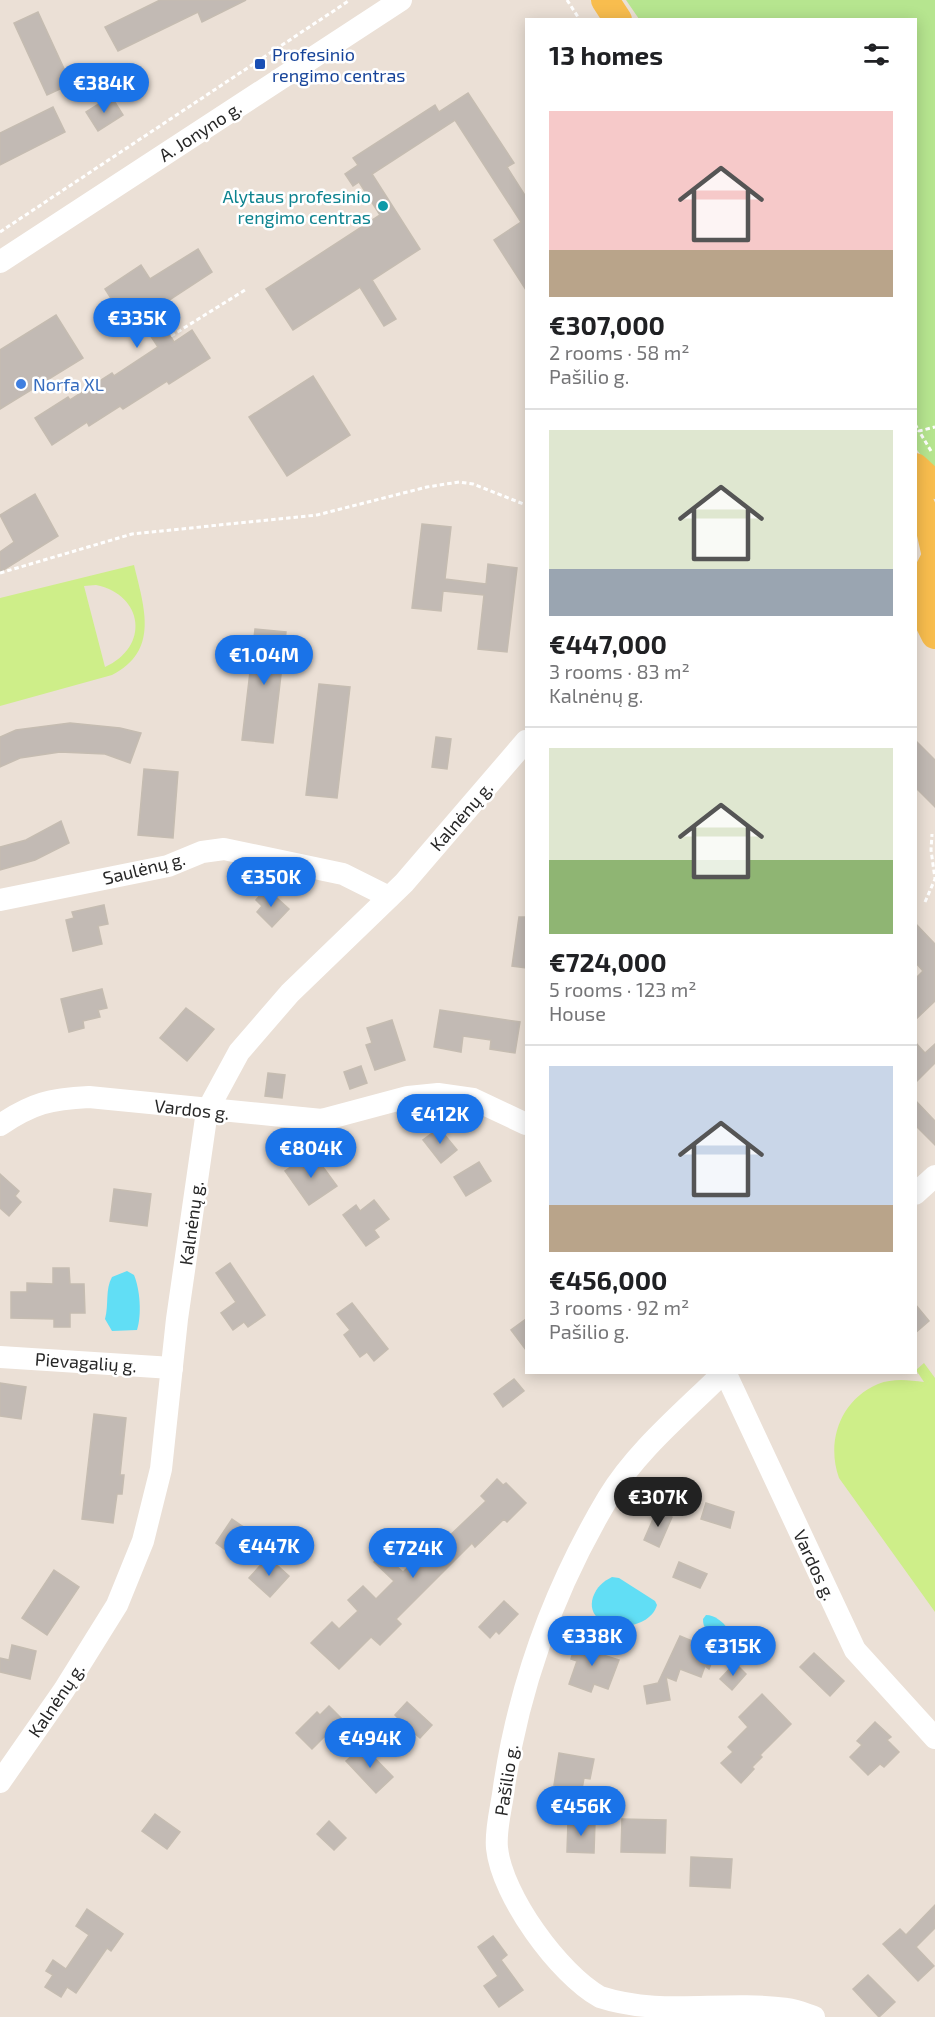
<!DOCTYPE html>
<meta charset="utf-8">
<style>
:root{--surface:#fff;--page:#f2f2f2;--text:#202124;--muted:#757577;--line:#e0e0e0;--accent:#1a73e8}
body{margin:0;font-family:"Exo 2",sans-serif;background:var(--page);color:var(--text);height:100vh;display:flex;flex-direction:column;font-size:22px;white-space:nowrap}
*{box-sizing:border-box;margin:0}
p{font-size:20px;color:var(--muted)}
.icon{flex:none;width:33px;height:33px;fill:none;stroke:currentColor;stroke-width:2;stroke-linecap:round;stroke-linejoin:round}
.map{position:relative;flex:1;overflow:hidden}
.side{position:absolute;left:525px;top:18px;width:392px;height:1356px;display:flex;flex-direction:column;background:var(--surface);border-radius:0px;box-shadow:0 3px 15px #0003}
.side>*{flex:none}
.price{position:absolute;translate:-50% -51px;padding:0 14px;border-radius:21px;background:var(--accent);color:#fff;font-size:20px;line-height:39px;filter:drop-shadow(0 2px 3px #0008)}
.price::after{content:'';position:absolute;left:50%;top:36px;width:18px;height:14px;margin-left:-9px;background:inherit;clip-path:polygon(0 0,100% 0,50% 100%)}
.price.on{background:#222;color:#fff}
ul{padding:0;list-style:none}
li{display:grid;align-content:center;gap:12px;height:318px;padding:0 24px}
li+li{border-top:2px solid var(--line)}
li span{display:grid;place-items:center;height:186px;border-radius:0px;color:#555}
li>.icon{margin-inline-start:auto}
span .icon{width:108px;height:108px;fill:#fffc;stroke-width:1}
li b{font-size:26px}
h2{display:flex;justify-content:space-between;align-items:center;height:72px;padding:0 24px;font-size:26px}
.map>svg:first-child{display:block}
</style>
<div class="map">
<svg width="935" height="2017" viewBox="0 0 935 2017">
<rect width="100%" height="100%" fill="#ebe0d6"/>
<polygon fill="#b6e58f" points="626,0 935,0 935,475 915,447 915,20 639,19"/>
<g fill="#ceee89" fill-rule="evenodd">
<path d="M134,565C144,607 160,651 112,675L0,706V598ZM96,585C144,595 150,647 105,667L84,586Z"/>
<path d="M924,1363L935,1378V1612L839,1478C826,1442 840,1400 878,1384C893,1378 909,1380 924,1382L916,1370Z"/>
</g>
<g fill="#61def5">
<path d="M127,1271L134,1275C140,1289 142,1315 137,1330L112,1331L105,1319C109,1305 105,1289 112,1277Z"/>
<path d="M612,1577L619,1578L655,1601L657,1605C648,1636 582,1632 593,1597C597,1587 602,1582 612,1577Z"/>
<path d="M706,1615C715,1615 723,1622 728,1629L726,1634L715,1637C707,1632 703,1628 703,1619Z"/>
</g>
<g fill="#c2bab4" stroke="#c5bcb1" stroke-width="1.5">
<polygon points="160,0 246,0 202,22 198,12 118,51 105,27"/>
<polygon points="38,12 71,84 47,95 14,23"/>
<polygon points="468,93 514,163 507,167 526,197 526,290 494,240 521,222 455,120 372,174 420,249 372,280 396,319 384,326 360,287 293,330 266,289 380,215 359,182 353,186 345,174 358,165 353,158 435,105 439,112"/>
<polygon points="111,96 123,115 98,131 86,112"/>
<polygon points="53,107 65,132 0,165 0,133"/>
<polygon points="198,249 212,272 154,310 174,342 192,330 210,358 169,384 167,381 123,409 120,406 89,426 87,422 52,445 35,418 68,397 70,400 112,373 114,376 158,347 139,318 128,325 105,289 141,265 150,279"/>
<polygon points="56,315 83,358 0,409 0,350"/>
<polygon points="313,376 350,435 287,476 249,417"/>
<polygon points="35,494 58,536 0,572 0,552 14,542 0,515"/>
<polygon points="422,524 451,527 445,579 486,584 488,564 517,568 507,652 478,649 484,595 443,591 441,611 412,608"/>
<polygon points="255,629 286,632 273,743 242,740"/>
<polygon points="319,684 350,687 337,798 306,795"/>
<polygon points="70,723 120,728 141,733 130,763 105,754 60,752 20,758 0,767 0,737 16,730"/>
<polygon points="436,737 451,739 447,769 432,767"/>
<polygon points="915,740 935,760 935,807 915,787"/>
<polygon points="144,769 178,772 173,838 138,835"/>
<polygon points="61,821 69,843 35,860 0,870 0,847 26,840"/>
<polygon points="266,888 289,909 272,927 257,912 262,906 256,900"/>
<polygon points="104,905 108,924 98,926 102,944 73,951 66,920 74,918 72,912"/>
<polygon points="519,917 526,917 526,968 512,966"/>
<polygon points="915,923 935,944 935,1001 915,1020 915,979 923,971 915,962"/>
<polygon points="102,989 107,1008 98,1010 100,1017 83,1021 84,1028 69,1032 61,999"/>
<polygon points="186,1008 214,1029 187,1061 160,1038"/>
<polygon points="440,1010 520,1022 515,1053 490,1049 491,1040 463,1036 461,1052 434,1047"/>
<polygon points="392,1020 405,1060 375,1070 366,1045 372,1043 367,1028"/>
<polygon points="915,1042 925,1053 935,1044 935,1063 915,1083"/>
<polygon points="361,1066 367,1083 350,1089 344,1072"/>
<polygon points="268,1073 285,1075 282,1098 265,1096"/>
<polygon points="915,1100 935,1121 935,1145 915,1125"/>
<polygon points="439,1128 457,1150 441,1163 423,1140"/>
<polygon points="312,1152 337,1186 309,1205 285,1171"/>
<polygon points="479,1162 491,1181 466,1196 454,1177"/>
<polygon points="0,1174 19,1191 15,1196 21,1202 9,1216 0,1208"/>
<polygon points="114,1189 151,1194 147,1226 110,1221"/>
<polygon points="374,1200 389,1219 374,1230 379,1237 366,1246 343,1215 356,1205 360,1211"/>
<polygon points="230,1263 265,1315 248,1327 244,1322 233,1330 221,1313 236,1302 216,1273"/>
<polygon points="53,1268 69,1268 70,1284 84,1284 85,1313 70,1313 70,1327 54,1327 54,1319 11,1318 11,1292 27,1292 27,1283 53,1284"/>
<polygon points="352,1303 388,1349 374,1361 367,1352 360,1357 344,1335 350,1330 337,1314"/>
<polygon points="915,1304 929,1321 915,1333"/>
<polygon points="526,1319 526,1350 511,1330"/>
<polygon points="514,1379 524,1391 503,1407 494,1394"/>
<polygon points="0,1383 26,1387 21,1419 0,1416"/>
<polygon points="94,1414 126,1418 120,1475 124,1475 122,1494 117,1494 113,1523 82,1519"/>
<polygon points="497,1479 503,1485 506,1483 526,1503 507,1522 504,1519 475,1547 472,1543 396,1619 401,1624 380,1645 371,1637 339,1669 311,1643 332,1622 339,1629 358,1611 348,1600 363,1586 376,1599 394,1581 374,1562 382,1553 403,1572 424,1552 418,1547 432,1533 442,1543 486,1501 481,1496"/>
<polygon points="706,1503 734,1512 730,1528 701,1519"/>
<polygon points="657,1510 672,1517 659,1547 644,1540"/>
<polygon points="232,1519 255,1535 238,1559 216,1543"/>
<polygon points="268,1557 289,1576 270,1597 249,1578"/>
<polygon points="679,1562 707,1574 700,1588 673,1577"/>
<polygon points="54,1570 79,1587 47,1635 22,1618"/>
<polygon points="504,1601 518,1614 499,1634 496,1631 490,1638 479,1627"/>
<polygon points="680,1636 716,1651 709,1669 705,1666 701,1677 680,1669 676,1681 666,1677 670,1700 647,1704 644,1686 658,1683"/>
<polygon points="576,1642 602,1647 600,1654 619,1660 608,1689 594,1684 591,1692 569,1684 577,1661 571,1659"/>
<polygon points="12,1645 36,1651 30,1679 0,1672 0,1658 9,1660"/>
<polygon points="814,1653 844,1681 830,1696 800,1667"/>
<polygon points="735,1663 746,1674 732,1690 720,1679"/>
<polygon points="762,1694 791,1724 760,1755 762,1757 752,1767 754,1769 741,1783 721,1763 733,1752 728,1747 748,1727 739,1717"/>
<polygon points="407,1702 432,1725 420,1738 412,1731 398,1747 385,1734 399,1719 395,1715"/>
<polygon points="329,1706 342,1719 312,1749 296,1733 317,1712 320,1715"/>
<polygon points="875,1722 891,1737 887,1740 899,1752 884,1767 880,1764 868,1775 850,1757 862,1745 857,1741"/>
<polygon points="363,1746 393,1777 376,1793 346,1761"/>
<polygon points="559,1753 594,1759 590,1779 584,1778 582,1789 554,1785"/>
<polygon points="155,1814 180,1832 167,1849 142,1831"/>
<polygon points="622,1819 666,1820 665,1853 621,1852"/>
<polygon points="329,1821 346,1838 334,1850 317,1834"/>
<polygon points="568,1821 595,1822 594,1853 567,1852"/>
<polygon points="691,1857 732,1859 730,1888 690,1886"/>
<polygon points="935,1905 935,1928 916,1947 934,1966 918,1981 883,1944 900,1929 906,1935"/>
<polygon points="87,1909 123,1934 111,1951 107,1948 76,1993 67,1987 61,1997 45,1987 53,1975 46,1971 53,1960 66,1969 89,1935 76,1926"/>
<polygon points="493,1936 507,1955 501,1960 523,1990 499,2007 484,1986 498,1976 478,1947"/>
<polygon points="868,1975 895,2002 879,2017 853,1989"/>
</g>
<g fill="none" stroke-linecap="round" stroke-linejoin="round">
<g stroke="#fff" stroke-width="3" stroke-dasharray="4.5 3" stroke-linecap="butt">
<polyline points="567,0 580,20"/>
<polyline points="0,232 350,0"/>
<polyline points="171,336 245,290"/>
<polyline points="915,424 919,431"/>
<polyline points="931,451 919,431 935,427"/>
<polyline points="0,573 132,534 317,515 427,487 459,482 473,484 526,505"/>
<polyline points="925,902 935,879 931,850 932,834"/>
</g>
<g stroke="#fff" stroke-width="22">
<polyline points="0,262 401,0"/>
<polyline points="0,900 168,866 202,852 224,849 343,874 389,897"/>
<path d="M0,1125C33,1103 50,1099 89,1097L322,1120L408,1097L438,1094L473,1099L526,1124"/>
<polyline points="915,1194 935,1176"/>
<polyline points="0,1357 172,1368"/>
<path d="M724,1372C684,1412 637,1450 608,1498C555,1587 519,1685 504,1787C502,1806 495,1829 497,1848C502,1896 559,1974 600,1997C662,2017 721,2000 787,2009C796,2010 805,2014 814,2017"/>
<polyline points="725,1372 855,1650 935,1738"/>
<polyline points="0,1782 64,1690 117,1605 143,1541 161,1469 177,1319 207,1111 239,1052 290,993 404,883 526,741"/>
</g>
<g stroke="#f8bd4e" stroke-width="28">
<polyline points="605,0 618,20"/>
<polyline points="915,467 935,485"/>
<polyline points="915,492 928,521 935,552"/>
<path d="M935,558C920,583 920,609 935,635"/>
</g>
</g>
<rect fill="#1a4fb4" stroke="#fff" stroke-width="2" x="254" y="58" width="12" height="12" rx="3"/>
<circle fill="#0f9aa8" stroke="#fff" stroke-width="2" cx="383" cy="206" r="6"/>
<circle fill="#3f7fe0" stroke="#fff" stroke-width="2" cx="21" cy="384" r="6"/>
<g text-anchor="middle" dominant-baseline="central" stroke-width="5" stroke-linejoin="round" paint-order="stroke">
<g font-size="18" fill="#164399" stroke="#fff" text-anchor="start">
<text x="272" y="54">Profesinio<tspan x="272" dy="21">rengimo centras</tspan></text>
</g>
<g font-size="18" fill="#272727" stroke="#fff">
<text transform="translate(200 131) rotate(-33)">A. Jonyno g.</text>
<text transform="translate(461 816) rotate(-49)">Kalnėnų g.</text>
<text transform="translate(144 868) rotate(-14)">Saulėnų g.</text>
<text transform="translate(192 1109) rotate(6)">Vardos g.</text>
<text transform="translate(191 1223) rotate(-82)">Kalnėnų g.</text>
<text transform="translate(86 1362) rotate(4)">Pievagalių g.</text>
<text transform="translate(815 1565) rotate(65)">Vardos g.</text>
<text transform="translate(56 1700) rotate(-56)">Kalnėnų g.</text>
<text transform="translate(506 1780) rotate(-81)">Pašilio g.</text>
</g>
<g font-size="18" fill="#0d838f" stroke="#fff" text-anchor="end">
<text x="371" y="196">Alytaus profesinio<tspan x="371" dy="21">rengimo centras</tspan></text>
</g>
<g font-size="18" fill="#366cbe" stroke="#fff" text-anchor="start">
<text x="33" y="384">Norfa XL</text>
</g>
</g>
</svg>
<b class="price" style="left:104px;top:114px">€384K</b>
<b class="price" style="left:137px;top:349px">€335K</b>
<b class="price" style="left:264px;top:686px">€1.04M</b>
<b class="price" style="left:271px;top:908px">€350K</b>
<b class="price" style="left:440px;top:1145px">€412K</b>
<b class="price" style="left:311px;top:1179px">€804K</b>
<b class="price on" style="left:658px;top:1528px">€307K</b>
<b class="price" style="left:269px;top:1577px">€447K</b>
<b class="price" style="left:413px;top:1579px">€724K</b>
<b class="price" style="left:592px;top:1667px">€338K</b>
<b class="price" style="left:733px;top:1677px">€315K</b>
<b class="price" style="left:370px;top:1769px">€494K</b>
<b class="price" style="left:581px;top:1837px">€456K</b>
<section class="side">
<h2>13 homes<svg class="icon" aria-label="filters" viewBox="0 0 24 24"><path d="M4 7h16M4 17h16"/><circle cx="9" cy="7" r="2"/><circle cx="15" cy="17" r="2"/></svg></h2>
<ul>
<li><span style="background:linear-gradient(#f6c9c9 75%,#b9a48a 0)"><svg class="icon" aria-label="home" viewBox="0 0 24 24"><path d="M3 11l9-7 9 7M6 9v11h12V9"/></svg></span><div><b>€307,000</b><p>2 rooms · 58 m²</p><p>Pašilio g.</p></div></li>
<li><span style="background:linear-gradient(#dfe7d0 75%,#9aa5b1 0)"><svg class="icon" aria-label="home" viewBox="0 0 24 24"><path d="M3 11l9-7 9 7M6 9v11h12V9"/></svg></span><div><b>€447,000</b><p>3 rooms · 83 m²</p><p>Kalnėnų g.</p></div></li>
<li><span style="background:linear-gradient(#dfe7d0 60%,#8fb573 0)"><svg class="icon" aria-label="home" viewBox="0 0 24 24"><path d="M3 11l9-7 9 7M6 9v11h12V9"/></svg></span><div><b>€724,000</b><p>5 rooms · 123 m²</p><p>House</p></div></li>
<li><span style="background:linear-gradient(#c9d6e8 75%,#b9a48a 0)"><svg class="icon" aria-label="home" viewBox="0 0 24 24"><path d="M3 11l9-7 9 7M6 9v11h12V9"/></svg></span><div><b>€456,000</b><p>3 rooms · 92 m²</p><p>Pašilio g.</p></div></li>
</ul>
</section>
</div>
